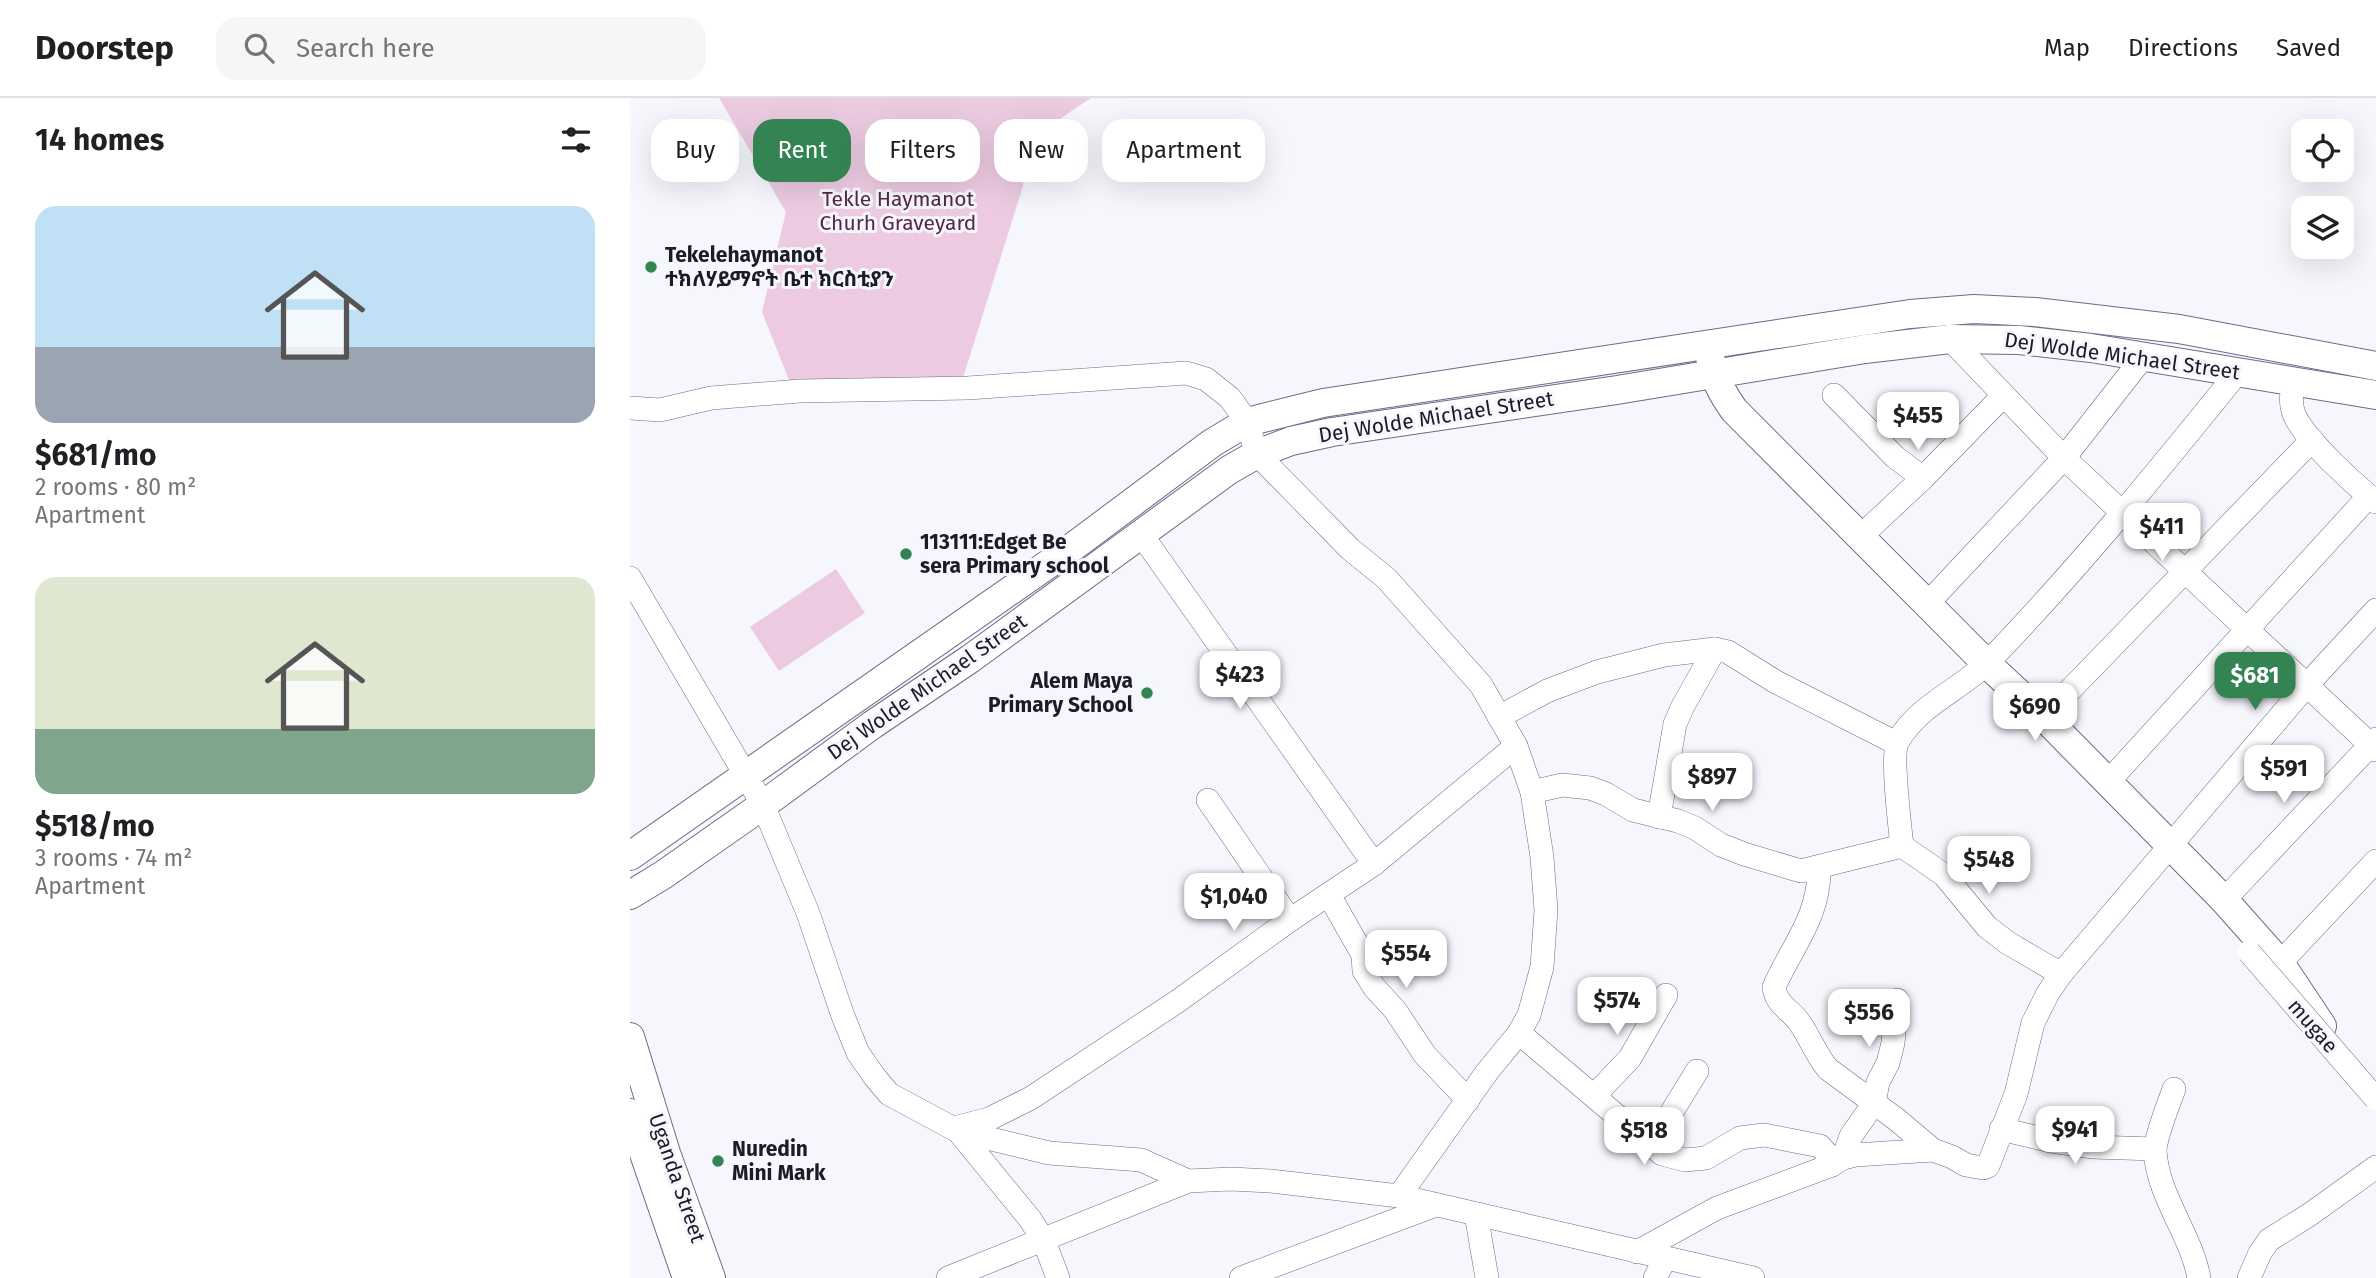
<!DOCTYPE html>
<meta charset="utf-8">
<style>
:root{--surface:#fff;--page:#f6f6f6;--text:#202124;--muted:#757577;--line:#e0e0e0;--accent:#338353}
body{margin:0;font-family:"Fira Sans","Noto Sans Ethiopic",sans-serif;background:var(--page);color:var(--text);height:100vh;display:flex;flex-direction:column;font-size:26px;white-space:nowrap}
*{box-sizing:border-box;margin:0}
p{font-size:23px;color:var(--muted)}
.icon{flex:none;width:38px;height:38px;fill:none;stroke:currentColor;stroke-width:2;stroke-linecap:round;stroke-linejoin:round}
.map{position:relative;flex:1;overflow:hidden}
.side{display:flex;flex-direction:column;background:var(--surface);width:630px}
.side>*{flex:none}
.top-card{position:absolute;left:21px;top:21px;width:665px;height:63px;display:flex;gap:14px}
.controls{position:absolute;left:1661px;top:21px;display:grid;gap:14px}
.controls a{display:grid;place-items:center;width:63px;height:63px;border-radius:14px;background:var(--surface);box-shadow:0 7px 28px #0002;font-size:35px}
.price{position:absolute;translate:-50% -60px;padding:0 16px;border-radius:14px;background:#fff;color:#222;font-size:23px;line-height:46px;filter:drop-shadow(0 2px 4px #0008)}
.price::after{content:'';position:absolute;left:50%;top:42px;width:21px;height:16px;margin-left:-10px;background:inherit;clip-path:polygon(0 0,100% 0,50% 100%)}
.price.on{background:var(--accent);color:#fff}
ul{padding:0;list-style:none}
li{display:grid;align-content:center;gap:14px;height:371px;padding:0 35px}
li span{display:grid;place-items:center;height:217px;border-radius:21px;color:#555}
li>.icon{margin-inline-start:auto}
span .icon{width:126px;height:126px;fill:#fffc;stroke-width:1}
li b{font-size:30px}
h2{display:flex;justify-content:space-between;align-items:center;height:84px;padding:0 35px;font-size:30px}
.chip{padding:0 24px;border-radius:21px;background:var(--surface);box-shadow:0 7px 28px #0002;font-size:24px;line-height:63px}
.chip.on{background:var(--accent);color:#fff}
header{display:flex;align-items:center;gap:42px;box-sizing:border-box;height:98px;padding:0 35px;background:var(--surface);border-bottom:2px solid var(--line)}
header strong{font-size:33px}
nav{display:flex;gap:38px;margin-inline-start:auto;font-size:24px}
.search{width:490px;height:63px;background:var(--page);display:flex;align-items:center;gap:18px;box-sizing:border-box;padding:0 24px;border-radius:21px;color:var(--muted);font-size:26px}
main{display:flex;flex:1;min-height:0}
.map>svg:first-child{display:block}
</style>
<header>
<strong>Doorstep</strong>
<div class="search"><svg class="icon" aria-label="search" viewBox="0 0 24 24"><circle cx="10" cy="10" r="6"/><path d="M15 15l6 6"/></svg>Search here</div>
<nav><a>Map</a><a>Directions</a><a>Saved</a></nav>
</header>
<main>
<section class="side">
<h2>14 homes<svg class="icon" aria-label="filters" viewBox="0 0 24 24"><path d="M4 7h16M4 17h16"/><circle cx="9" cy="7" r="2"/><circle cx="15" cy="17" r="2"/></svg></h2>
<ul>
<li><span style="background:linear-gradient(#bfe0f5 65%,#9aa5b1 0)"><svg class="icon" aria-label="home" viewBox="0 0 24 24"><path d="M3 11l9-7 9 7M6 9v11h12V9"/></svg></span><div><b>$681/mo</b><p>2 rooms · 80 m²</p><p>Apartment</p></div></li>
<li><span style="background:linear-gradient(#dfe7d0 70%,#7fa58c 0)"><svg class="icon" aria-label="home" viewBox="0 0 24 24"><path d="M3 11l9-7 9 7M6 9v11h12V9"/></svg></span><div><b>$518/mo</b><p>3 rooms · 74 m²</p><p>Apartment</p></div></li>
</ul>
</section>
<div class="map">
<svg width="1746" height="1180" viewBox="0 0 1746 1180">
<rect width="100%" height="100%" fill="#f6f6fd"/>
<g fill="#eccbe2">
<polygon points="89,0 461,0 397,43 393,88 333,280 161,287 132,214 156,114"/>
<polygon points="206,471 235,515 149,573 120,529"/>
</g>
<g fill="none" stroke-linecap="round" stroke-linejoin="round">
<g stroke="#6b6b89" stroke-width="24">
<g id="minor">
<polyline points="1320,241 1434,360 1746,652"/>
<path d="M1664,283C1661,294 1660,305 1664,316C1674,341 1724,386 1746,404"/>
<polyline points="1204,297 1265,359 1293,380"/>
<polyline points="0,310 30,312 81,300 170,293 338,290 556,275 576,281 600,300 617,324 627,356 720,451 756,480 851,587 886,648 902,694 912,759 916,812 912,869 899,917 889,935 857,974 769,1098"/>
<polyline points="511,436 744,766"/>
<polyline points="1231,438 1293,380 1373,298"/>
<polyline points="0,480 133,707 178,815 213,918 228,955 244,978 259,996 328,1033 419,1055 511,1062 558,1083 601,1081 640,1083 769,1098 1123,1180"/>
<polyline points="1297,506 1434,360 1514,258"/>
<polyline points="869,619 917,593 967,574 1034,557 1085,551 1098,554 1146,584 1266,645"/>
<polyline points="1414,619 1682,342"/>
<polyline points="1477,685 1739,398"/>
<polyline points="902,694 932,687 960,690 976,696 1003,712 1048,723 1065,730 1091,747 1114,756 1171,773 1272,748 1314,777 1357,829 1378,845 1431,876"/>
<polyline points="578,702 660,822"/>
<polyline points="1029,719 1045,626 1053,608 1085,551"/>
<path d="M1272,748C1270,730 1261,655 1268,643C1289,606 1331,592 1359,563C1448,471 1528,373 1608,274"/>
<path d="M1189,770C1190,818 1162,848 1144,889C1146,907 1160,911 1169,924C1180,939 1186,957 1198,971L1266,1021L1303,1052L1322,1059L1336,1067L1353,1070L1358,1068L1386,996L1403,925L1418,895L1431,876L1676,588L1746,512"/>
<polyline points="699,797 733,857 734,873 744,889 765,912 795,957 838,1002"/>
<polyline points="1594,802 1746,641"/>
<polyline points="1650,865 1746,763"/>
<polyline points="889,935 1032,1056 1055,1062 1076,1060 1110,1040 1134,1037 1190,1048 1197,1056 1202,1067"/>
<path d="M1544,991C1539,1005 1525,1040 1525,1053C1528,1099 1561,1136 1569,1180"/>
<polyline points="964,998 1000,960 1036,897"/>
<polyline points="324,1030 359,1021 401,1000 548,903 660,822 744,766 886,648"/>
<polyline points="1371,1031 1421,1043 1463,1049 1525,1051"/>
<polyline points="328,1033 400,1121 414,1143 428,1180"/>
<polyline points="1022,1046 1067,973"/>
<polyline points="1213,1060 1221,1038 1244,1005 1248,984 1258,965 1263,945 1267,902"/>
<polyline points="846,1116 857,1180"/>
<polyline points="1007,1154 1087,1110 1202,1067 1213,1060 1225,1057 1303,1052"/>
<polyline points="318,1180 558,1083"/>
<polyline points="611,1180 806,1107"/>
<polyline points="1025,1180 1035,1161"/>
<polyline points="1619,1180 1630,1155 1639,1142 1679,1117 1746,1069"/>
</g>
</g>
<g stroke="#6b6b89" stroke-width="30">
<g id="major">
<path d="M1080,259C1084,280 1092,295 1104,312L1357,566L1414,619L1594,802L1650,865L1692,928"/>
<polyline points="0,758 440,451 582,345 617,324 693,305 1280,216 1344,211 1405,214 1549,231 1746,268"/>
<polyline points="0,797 33,777 133,707 242,627 340,561 599,372 627,356 661,343 702,334 987,292 1235,251 1320,241 1389,242 1461,250 1746,297"/>
<polyline points="0,939 36,1055 81,1180"/>
<polyline points="0,1015 57,1180"/>
</g>
</g>
<use href="#minor" stroke="#fff" stroke-width="23"/>
<use href="#major" stroke="#fff" stroke-width="28"/>
<g stroke="#6b6b89" stroke-width="24" stroke-linecap="butt">
<polyline id="minor-bridge" points="1619,854 1746,1001"/>
</g>
<use href="#minor-bridge" stroke="#fff" stroke-width="23"/>
</g>
<g fill="#338353" stroke="#f6f6fd" stroke-width="2.5">
<circle cx="21" cy="169" r="7"/>
<circle cx="276" cy="456" r="7"/>
<circle cx="517" cy="595" r="7"/>
<circle cx="88" cy="1063" r="7"/>
</g>
<g text-anchor="middle" dominant-baseline="central" stroke-width="6" stroke-linejoin="round" paint-order="stroke">
<g font-size="21" fill="#55274a" stroke="#f6f6fd">
<text x="268" y="101">Tekle Haymanot<tspan x="268" dy="24">Churh Graveyard</tspan></text>
</g>
<g font-size="21" font-weight="bold" fill="#1c1c28" stroke="#f6f6fd" text-anchor="start">
<text x="35" y="157">Tekelehaymanot<tspan x="35" dy="24">ተክለሃይማኖት ቤተ ክርስቲያን</tspan></text>
<text x="290" y="444">113111:Edget Be<tspan x="290" dy="24">sera Primary school</tspan></text>
<text x="503" y="583" text-anchor="end">Alem Maya<tspan x="503" dy="24">Primary School</tspan></text>
<text x="102" y="1051">Nuredin<tspan x="102" dy="24">Mini Mark</tspan></text>
</g>
<g font-size="21" fill="#1c1c28" stroke="#f6f6fd">
<text transform="translate(1492 258) rotate(8)">Dej Wolde Michael Street</text>
<text transform="translate(806 319) rotate(-9)">Dej Wolde Michael Street</text>
<text transform="translate(297 589) rotate(-35)">Dej Wolde Michael Street</text>
<text transform="translate(1683 928) rotate(49)">mugae</text>
<text transform="translate(47 1080) rotate(71)">Uganda Street</text>
</g>
</g>
</svg>
<div class="controls">
<a><svg class="icon" aria-label="locate" viewBox="0 0 24 24"><circle cx="12" cy="12" r="6"/><path d="M12 2v4M12 18v4M2 12h4M18 12h4"/></svg></a>
<a><svg class="icon" aria-label="layers" viewBox="0 0 24 24"><path d="M12 4l9 5-9 5-9-5zM3 14l9 5 9-5"/></svg></a>
</div>
<b class="price" style="left:1288px;top:354px">$455</b>
<b class="price" style="left:1532px;top:465px">$411</b>
<b class="price" style="left:610px;top:613px">$423</b>
<b class="price on" style="left:1625px;top:614px">$681</b>
<b class="price" style="left:1405px;top:645px">$690</b>
<b class="price" style="left:1654px;top:707px">$591</b>
<b class="price" style="left:1082px;top:715px">$897</b>
<b class="price" style="left:1359px;top:798px">$548</b>
<b class="price" style="left:604px;top:835px">$1,040</b>
<b class="price" style="left:776px;top:892px">$554</b>
<b class="price" style="left:987px;top:939px">$574</b>
<b class="price" style="left:1239px;top:951px">$556</b>
<b class="price" style="left:1445px;top:1068px">$941</b>
<b class="price" style="left:1014px;top:1069px">$518</b>
<div class="top-card">
<a class="chip">Buy</a>
<a class="chip on">Rent</a>
<a class="chip">Filters</a>
<a class="chip">New</a>
<a class="chip">Apartment</a>
</div>
</div>
</main>
